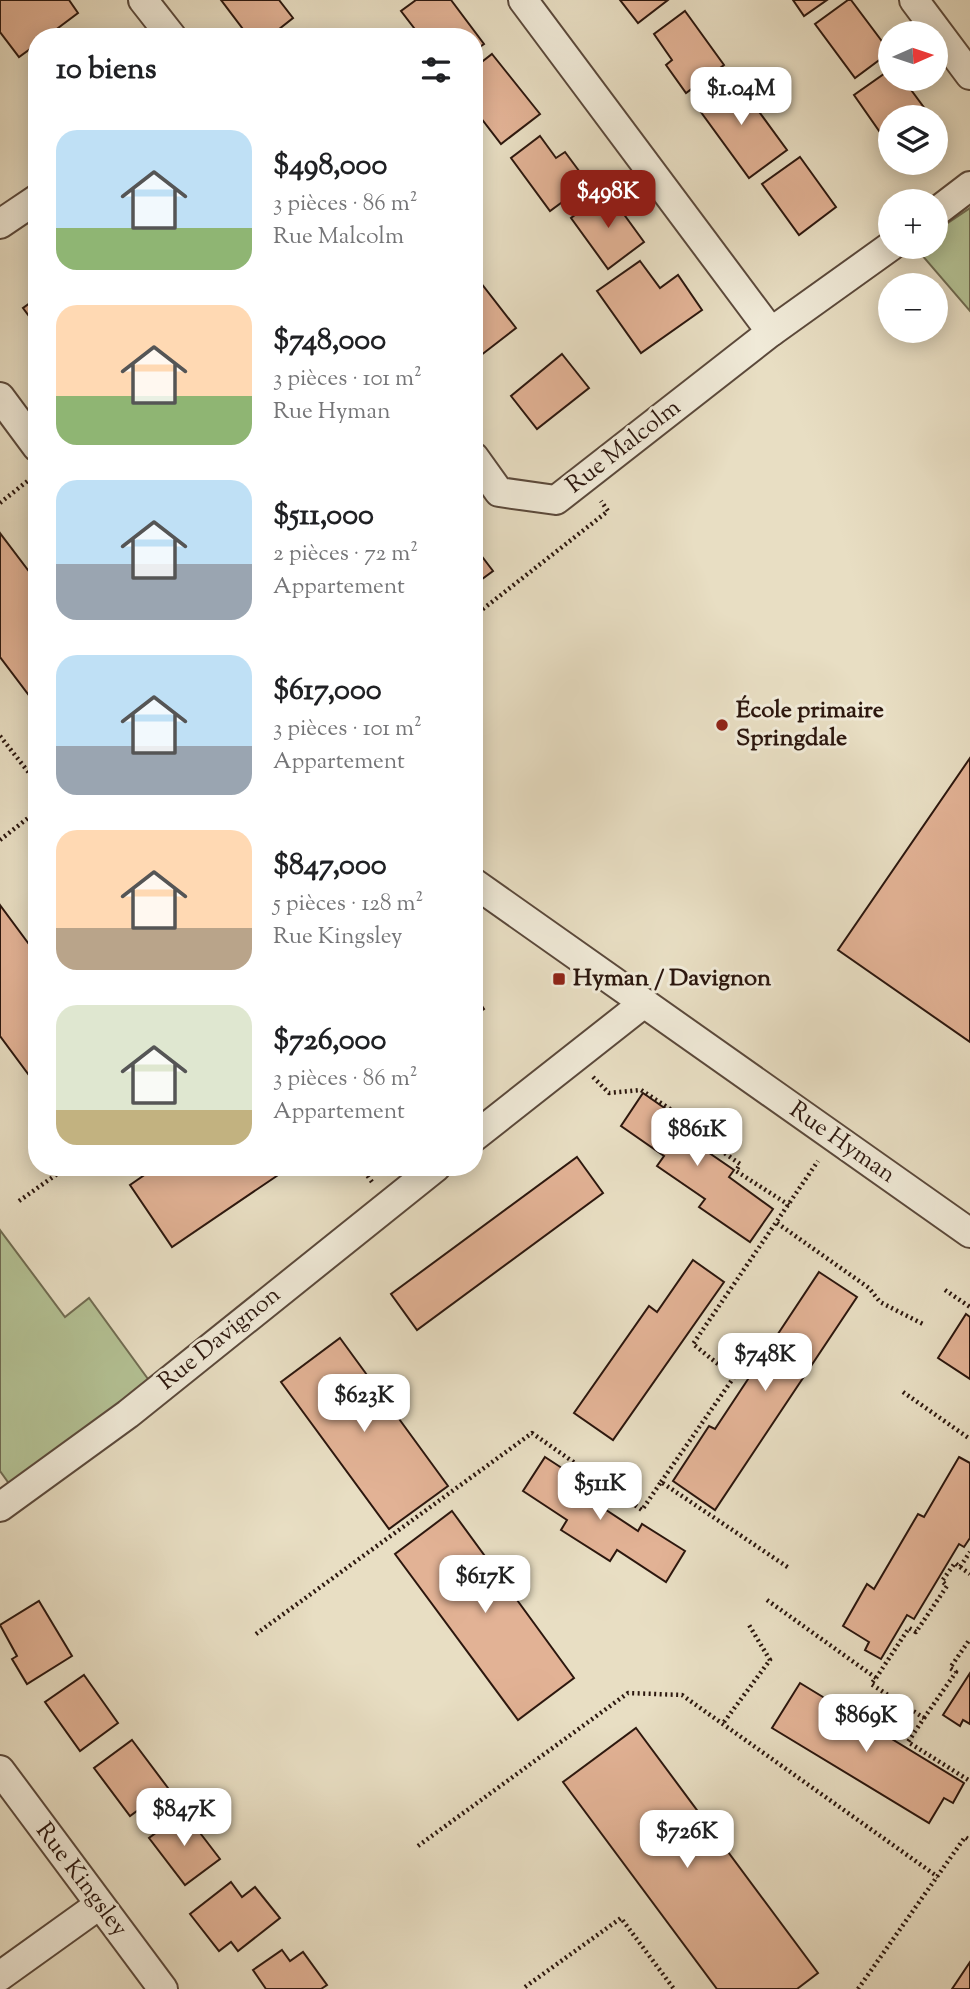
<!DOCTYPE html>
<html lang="fr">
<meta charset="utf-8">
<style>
:root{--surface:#fff;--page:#f2f2f2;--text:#202124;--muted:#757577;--accent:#8f2418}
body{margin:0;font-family:"Sorts Mill Goudy",serif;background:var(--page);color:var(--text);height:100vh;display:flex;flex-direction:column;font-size:26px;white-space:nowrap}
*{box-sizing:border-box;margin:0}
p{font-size:23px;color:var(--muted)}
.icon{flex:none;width:38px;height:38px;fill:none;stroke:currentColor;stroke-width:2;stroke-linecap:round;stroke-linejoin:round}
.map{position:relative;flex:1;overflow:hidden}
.side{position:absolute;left:28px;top:28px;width:455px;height:1148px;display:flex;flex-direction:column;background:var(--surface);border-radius:28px;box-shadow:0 4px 18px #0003}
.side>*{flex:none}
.needle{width:46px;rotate:87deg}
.tools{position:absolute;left:878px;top:21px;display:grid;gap:14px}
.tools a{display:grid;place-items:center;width:70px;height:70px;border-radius:50%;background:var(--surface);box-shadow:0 4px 18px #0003;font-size:35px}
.price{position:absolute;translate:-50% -60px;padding:0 16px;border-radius:14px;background:#fff;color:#222;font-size:23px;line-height:46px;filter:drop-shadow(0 2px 4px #0008)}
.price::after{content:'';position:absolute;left:50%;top:42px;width:21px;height:16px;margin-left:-10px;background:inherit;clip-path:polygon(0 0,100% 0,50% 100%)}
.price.selected{background:var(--accent);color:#fff}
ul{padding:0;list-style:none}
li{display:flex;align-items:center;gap:21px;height:175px;padding:0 28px}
li span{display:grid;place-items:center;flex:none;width:196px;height:140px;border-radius:21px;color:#555}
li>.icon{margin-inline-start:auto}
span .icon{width:84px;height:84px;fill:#fffc;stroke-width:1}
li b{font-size:30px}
h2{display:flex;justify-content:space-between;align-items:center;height:84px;padding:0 28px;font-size:30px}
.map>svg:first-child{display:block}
</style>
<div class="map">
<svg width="970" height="1989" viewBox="0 0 970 1989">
<rect width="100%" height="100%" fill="#e8dec3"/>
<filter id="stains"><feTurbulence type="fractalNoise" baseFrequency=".00286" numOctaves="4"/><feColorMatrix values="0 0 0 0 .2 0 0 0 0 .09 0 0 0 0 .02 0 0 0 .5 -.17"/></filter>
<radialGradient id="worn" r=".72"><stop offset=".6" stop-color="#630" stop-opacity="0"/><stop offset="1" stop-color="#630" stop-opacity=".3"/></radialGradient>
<g fill="#b4c295" stroke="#706c52" stroke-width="2">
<polygon points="970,208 970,311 915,247 936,247 936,231"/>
<polygon points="0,1230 65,1317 89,1298 156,1390 18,1496 0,1471"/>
</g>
<g fill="#e2b295" stroke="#2c170e" stroke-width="2">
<polygon points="0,0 69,0 78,13 46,37 37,37 37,44 19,57 0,32"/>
<polygon points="221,0 279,0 293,18 269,37 249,37"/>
<polygon points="416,0 451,0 484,44 474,51 474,37 421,37 401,11"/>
<polygon points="620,0 668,0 638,23"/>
<polygon points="793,0 827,0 804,16"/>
<polygon points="848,0 851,0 890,52 855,78 815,24"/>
<polygon points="685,11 724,65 686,93 666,65 672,60 654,34"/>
<polygon points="492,54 540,114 501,144 474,109 474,68"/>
<polygon points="891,69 891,79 903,79 931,117 891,117 891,148 854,95"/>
<polygon points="733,76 787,150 749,178 695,104"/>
<polygon points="540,136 556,158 565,152 588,183 550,211 511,158"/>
<polygon points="800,157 836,207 799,235 762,184"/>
<polygon points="607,191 644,242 608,269 571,218"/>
<polygon points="640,261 660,288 678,275 702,310 641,353 597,291"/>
<polygon points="474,274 516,328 480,356 474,349"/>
<polygon points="37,298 37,327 23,308"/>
<polygon points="562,354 589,388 537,429 511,396"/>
<polygon points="0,533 37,582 37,706 0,657"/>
<polygon points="474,546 493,571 474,585"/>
<polygon points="970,758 970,1042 838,950"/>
<polygon points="0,905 37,955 37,1086 0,1036"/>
<polygon points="474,994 484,1009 474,1016"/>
<polygon points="643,1093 693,1128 686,1137 734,1170 729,1177 773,1209 750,1242 699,1207 705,1199 657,1166 664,1156 621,1126"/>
<polygon points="577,1157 603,1193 417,1330 391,1294"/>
<polygon points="156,1167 290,1167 172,1247 130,1185"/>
<polygon points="693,1260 724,1282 613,1440 574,1413 649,1306 657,1312"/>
<polygon points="819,1272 857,1297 715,1510 673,1481 709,1426 715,1429"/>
<polygon points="966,1314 970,1317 970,1379 938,1358"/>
<polygon points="340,1338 448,1486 389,1529 281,1382"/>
<polygon points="545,1457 597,1491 591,1500 638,1531 642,1524 685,1551 666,1582 617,1550 610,1561 561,1530 567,1520 523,1491"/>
<polygon points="959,1457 970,1463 970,1538 964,1547 959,1544 914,1619 907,1615 881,1659 865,1650 869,1642 843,1626 867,1584 874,1589 918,1514 924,1517"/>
<polygon points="452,1511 574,1678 518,1720 395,1554"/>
<polygon points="39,1601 72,1656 27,1684 12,1659 17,1656 0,1625"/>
<polygon points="970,1673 970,1724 963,1720 960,1726 943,1715"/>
<polygon points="84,1675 118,1723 80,1751 45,1702"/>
<polygon points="800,1683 964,1783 953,1803 944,1798 929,1823 772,1728"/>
<polygon points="636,1728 818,1973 797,1989 717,1989 563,1782"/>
<polygon points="132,1740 168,1788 130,1816 94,1768"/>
<polygon points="184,1812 220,1859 185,1885 149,1838"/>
<polygon points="231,1882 242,1897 255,1887 280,1918 238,1951 231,1942 219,1951 190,1914"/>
<polygon points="282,1950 290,1961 303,1952 327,1985 321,1989 266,1989 253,1970"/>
<polygon points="970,1962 970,1989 952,1989"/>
</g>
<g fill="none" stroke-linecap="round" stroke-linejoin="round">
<g stroke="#5b493b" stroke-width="32">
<g id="street">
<polyline points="143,0 172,37"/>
<polyline points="523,0 771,332"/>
<polyline points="914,0 970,75"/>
<polyline points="936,212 970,186"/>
<polyline points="0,224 37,199"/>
<polyline points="0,397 37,447"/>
<polyline points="474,457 499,492 556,500 771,332 891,246"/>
<polyline points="474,883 970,1233"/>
<polyline points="474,1137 644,1003"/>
<polyline points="0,1507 128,1414 436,1167"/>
<polyline points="0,1770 163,1989"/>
<polyline points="0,1976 99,1905"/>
</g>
</g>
<g stroke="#2c170e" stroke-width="4.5" stroke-dasharray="2 3.5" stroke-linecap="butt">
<polyline points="0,503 35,475"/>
<polyline points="474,616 608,511 601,501"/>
<polyline points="0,736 37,783"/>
<polyline points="0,840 37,811"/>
<polyline points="593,1077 609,1093 641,1090 696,1126 693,1131 740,1164 736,1171 789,1205"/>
<polyline points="361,1167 372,1182"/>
<polyline points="19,1201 67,1167"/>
<polyline points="777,1223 869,1288 880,1302 923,1324"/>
<polyline points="945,1290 970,1307"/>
<polyline points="903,1392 970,1439"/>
<polyline points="661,1482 734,1377 693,1344 818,1161"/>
<polyline points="960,1567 970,1574"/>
<polyline points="767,1600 876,1678 871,1684 924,1718 908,1742 970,1781"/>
<polyline points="256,1634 532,1433 642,1510 661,1482 789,1568"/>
<polyline points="876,1678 909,1628 916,1632 947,1586 942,1581 955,1563 960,1567 970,1552"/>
<polyline points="924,1718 956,1672 950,1668 970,1639"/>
<polyline points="724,1722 770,1660 749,1625"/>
<polyline points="418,1846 628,1693 682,1695 938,1877"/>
<polyline points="525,1987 621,1918 674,1989"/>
<polyline points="858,1989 965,1837 970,1840"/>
</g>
<use href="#street" stroke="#f0ead8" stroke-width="28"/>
</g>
<g fill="#8f2418" stroke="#f0ead8" stroke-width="2.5">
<circle cx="722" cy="725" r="7"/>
<rect x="552" y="972" width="14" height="14" rx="3.5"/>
</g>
<g text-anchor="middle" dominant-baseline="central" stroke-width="6" stroke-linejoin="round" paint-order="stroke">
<g font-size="24" fill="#2c170e" stroke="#f0ead8">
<text transform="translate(624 447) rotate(-38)">Rue Malcolm</text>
<text transform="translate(842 1143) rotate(35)">Rue Hyman</text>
<text transform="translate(220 1339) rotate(-39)">Rue Davignon</text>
<text transform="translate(81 1880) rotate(53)">Rue Kingsley</text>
</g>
<g font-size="24" font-weight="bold" fill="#2c170e" stroke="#f0ead8" text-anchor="start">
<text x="736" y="711">École primaire<tspan x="736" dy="28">Springdale</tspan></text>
<text x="573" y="979">Hyman / Davignon</text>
</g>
</g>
<rect width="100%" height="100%" filter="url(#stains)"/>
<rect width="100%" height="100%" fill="url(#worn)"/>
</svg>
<div class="tools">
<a><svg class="needle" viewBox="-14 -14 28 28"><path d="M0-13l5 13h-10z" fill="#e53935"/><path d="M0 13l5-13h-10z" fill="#757577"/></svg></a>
<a><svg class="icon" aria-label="layers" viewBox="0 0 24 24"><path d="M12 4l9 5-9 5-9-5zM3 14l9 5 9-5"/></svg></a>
<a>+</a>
<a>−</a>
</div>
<b class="price" style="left:741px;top:127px">$1.04M</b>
<b class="price selected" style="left:608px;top:230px">$498K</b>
<b class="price" style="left:697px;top:1168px">$861K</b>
<b class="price" style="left:765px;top:1393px">$748K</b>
<b class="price" style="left:364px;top:1434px">$623K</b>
<b class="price" style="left:600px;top:1522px">$511K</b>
<b class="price" style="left:485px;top:1615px">$617K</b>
<b class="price" style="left:866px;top:1754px">$869K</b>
<b class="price" style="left:184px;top:1848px">$847K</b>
<b class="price" style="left:687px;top:1870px">$726K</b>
<section class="side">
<h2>10 biens<svg class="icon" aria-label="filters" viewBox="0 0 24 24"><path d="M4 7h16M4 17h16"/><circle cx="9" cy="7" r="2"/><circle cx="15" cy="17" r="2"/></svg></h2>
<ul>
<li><span style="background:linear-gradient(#bfe0f5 70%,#8fb573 0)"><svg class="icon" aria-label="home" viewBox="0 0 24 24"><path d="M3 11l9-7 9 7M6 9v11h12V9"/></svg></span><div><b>$498,000</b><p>3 pièces · 86 m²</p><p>Rue Malcolm</p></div></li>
<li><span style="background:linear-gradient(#ffd9b3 65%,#8fb573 0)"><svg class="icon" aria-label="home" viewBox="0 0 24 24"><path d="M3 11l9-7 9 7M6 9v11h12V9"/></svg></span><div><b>$748,000</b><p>3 pièces · 101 m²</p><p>Rue Hyman</p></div></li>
<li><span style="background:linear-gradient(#bfe0f5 60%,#9aa5b1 0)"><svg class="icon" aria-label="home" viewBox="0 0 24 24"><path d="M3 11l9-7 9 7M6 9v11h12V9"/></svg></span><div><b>$511,000</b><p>2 pièces · 72 m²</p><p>Appartement</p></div></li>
<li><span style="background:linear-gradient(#bfe0f5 65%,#9aa5b1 0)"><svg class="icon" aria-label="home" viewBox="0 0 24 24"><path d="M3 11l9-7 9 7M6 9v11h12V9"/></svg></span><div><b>$617,000</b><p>3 pièces · 101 m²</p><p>Appartement</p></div></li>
<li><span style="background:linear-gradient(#ffd9b3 70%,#b9a48a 0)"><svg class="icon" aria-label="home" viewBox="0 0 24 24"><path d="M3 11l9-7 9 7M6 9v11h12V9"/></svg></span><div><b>$847,000</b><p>5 pièces · 128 m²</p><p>Rue Kingsley</p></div></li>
<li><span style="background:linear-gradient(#dfe7d0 75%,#c2b280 0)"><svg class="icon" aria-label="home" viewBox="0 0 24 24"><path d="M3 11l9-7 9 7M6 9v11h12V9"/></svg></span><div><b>$726,000</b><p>3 pièces · 86 m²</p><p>Appartement</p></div></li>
</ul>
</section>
</div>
